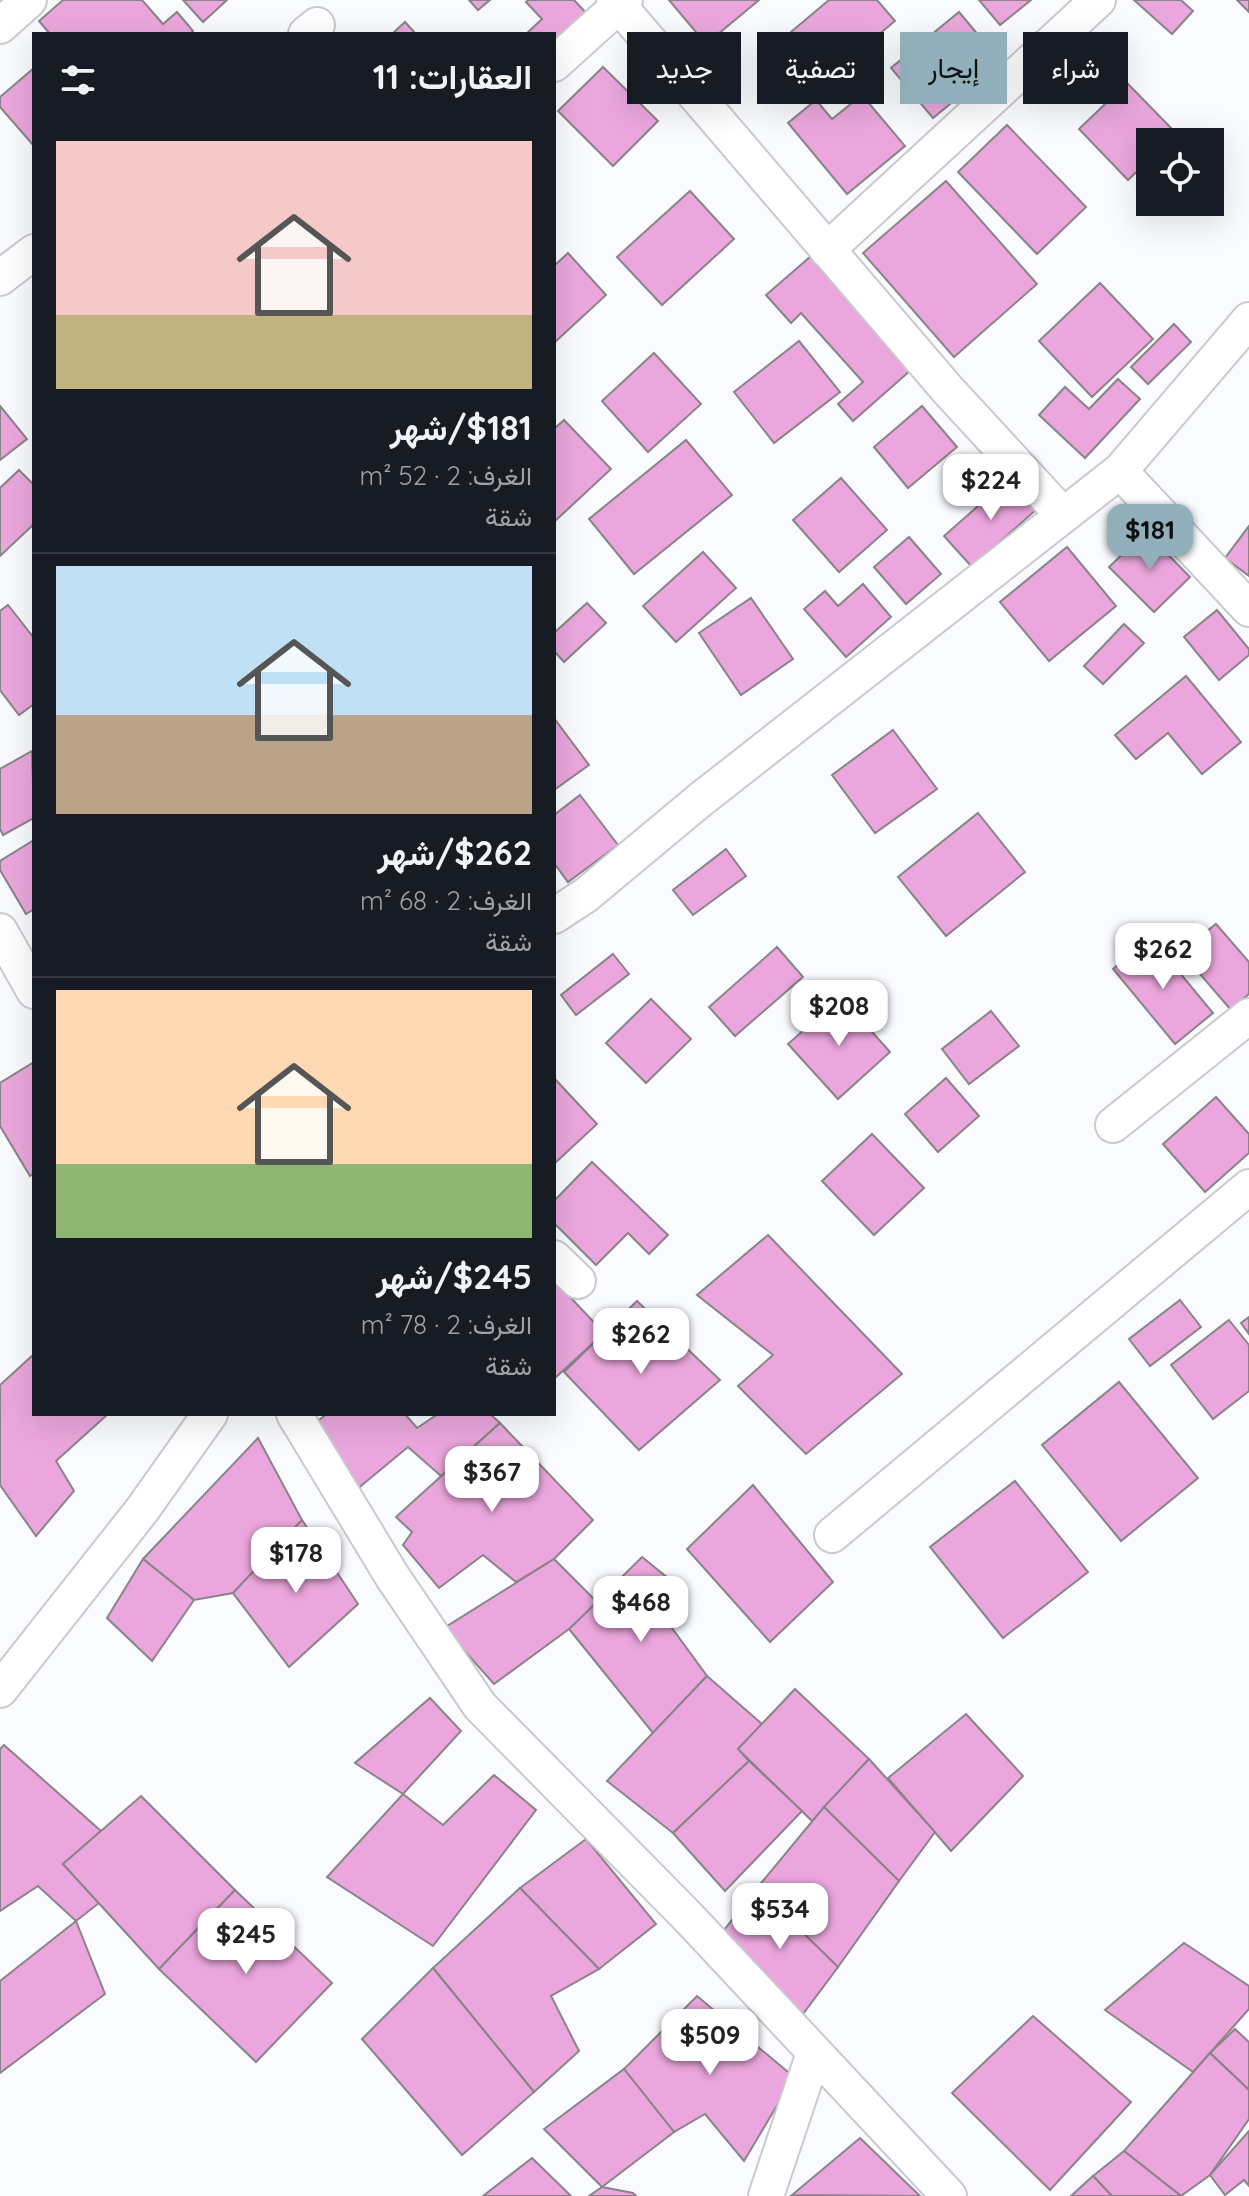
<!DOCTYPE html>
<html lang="ar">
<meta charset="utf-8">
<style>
:root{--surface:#171b24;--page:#242831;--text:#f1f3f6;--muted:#9ea1a6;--line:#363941;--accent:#91b0bb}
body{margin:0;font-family:Quicksand,Vazirmatn,sans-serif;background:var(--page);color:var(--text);direction:rtl;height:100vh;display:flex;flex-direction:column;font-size:30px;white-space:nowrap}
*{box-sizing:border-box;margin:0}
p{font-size:26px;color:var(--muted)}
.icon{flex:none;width:44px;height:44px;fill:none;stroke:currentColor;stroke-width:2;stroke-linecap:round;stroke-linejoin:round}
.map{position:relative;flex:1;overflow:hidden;direction:ltr}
.sheet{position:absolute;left:32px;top:32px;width:524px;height:1384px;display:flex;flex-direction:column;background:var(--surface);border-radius:0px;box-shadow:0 8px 32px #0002;direction:rtl}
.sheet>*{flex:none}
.top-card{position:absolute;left:580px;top:32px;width:548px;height:72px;direction:rtl;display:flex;gap:16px}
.buttons{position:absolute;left:1136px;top:128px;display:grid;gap:16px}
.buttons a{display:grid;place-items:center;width:88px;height:88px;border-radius:0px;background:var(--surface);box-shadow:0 8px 32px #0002;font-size:40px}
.price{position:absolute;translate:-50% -68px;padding:0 18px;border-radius:16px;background:#fff;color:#222;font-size:26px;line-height:52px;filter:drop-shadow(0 2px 4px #0008)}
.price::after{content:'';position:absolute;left:50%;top:48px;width:24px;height:18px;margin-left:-12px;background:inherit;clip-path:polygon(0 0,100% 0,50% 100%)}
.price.current{background:var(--accent);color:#111}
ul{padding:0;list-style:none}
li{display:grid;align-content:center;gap:16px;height:424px;padding:0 24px}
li+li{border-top:2px solid var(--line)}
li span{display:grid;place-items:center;height:248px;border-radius:0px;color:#555}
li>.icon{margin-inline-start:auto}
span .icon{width:144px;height:144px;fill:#fffc;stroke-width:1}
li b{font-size:34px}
h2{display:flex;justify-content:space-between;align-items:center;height:96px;padding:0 24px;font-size:34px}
.tag{padding:0 28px;border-radius:0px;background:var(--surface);box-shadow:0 8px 32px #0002;font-size:28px;line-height:72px}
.tag.current{background:var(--accent);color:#111}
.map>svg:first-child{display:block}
</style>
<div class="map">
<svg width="1249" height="2196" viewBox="0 0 1249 2196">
<rect width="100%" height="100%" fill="#f9fbff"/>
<g fill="#eba7dd" stroke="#888487" stroke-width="2">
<polygon points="63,0 142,0 163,24 177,12 193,31 190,34 50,34 39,21"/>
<polygon points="183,0 227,0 203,22"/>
<polygon points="469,0 490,0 478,10"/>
<polygon points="528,0 574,0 592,19 554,56 554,34 526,34 542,19 526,2"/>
<polygon points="669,0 759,0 706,44"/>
<polygon points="829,0 877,0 895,21 811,91 773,47"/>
<polygon points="979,0 1031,0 1000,25"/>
<polygon points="1134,0 1181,0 1193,11 1172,34"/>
<polygon points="1237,0 1249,0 1249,12"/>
<polygon points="959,12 1001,62 933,118 891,68"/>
<polygon points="405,22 416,34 392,34"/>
<polygon points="603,67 658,121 613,166 558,111"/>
<polygon points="34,68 34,146 0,107 0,97"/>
<polygon points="1127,83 1176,133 1167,142 1150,142 1150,159 1128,180 1079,129"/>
<polygon points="862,95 905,146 847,194 788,123 816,100 832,119"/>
<polygon points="1007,125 1086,207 1037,254 958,172"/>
<polygon points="946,181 1037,284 954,357 863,253"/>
<polygon points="690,191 734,239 662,305 617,257"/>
<polygon points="568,253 606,295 554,343 554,266"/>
<polygon points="810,257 911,370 853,421 838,404 863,382 801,313 791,323 766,295"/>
<polygon points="1100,283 1153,339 1092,397 1039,341"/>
<polygon points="1174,324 1191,342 1148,384 1131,367"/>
<polygon points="799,341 840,392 774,443 734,392"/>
<polygon points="654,353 701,404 648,452 602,401"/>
<polygon points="1118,379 1140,399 1085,458 1039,415 1065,387 1089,409"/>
<polygon points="0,406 27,439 0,460"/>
<polygon points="922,406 957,447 908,488 874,447"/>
<polygon points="564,420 611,469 554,522 554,429"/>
<polygon points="686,440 732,495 634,574 589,519"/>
<polygon points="19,470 34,485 34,524 0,556 0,488"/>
<polygon points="1011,477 1038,508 972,567 944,536"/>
<polygon points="841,478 887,530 839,572 793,520"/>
<polygon points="1249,526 1249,576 1225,558"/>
<polygon points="1146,532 1190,577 1154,612 1109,567"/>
<polygon points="909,537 941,574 906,604 874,567"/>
<polygon points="1067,547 1116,606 1049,661 1000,602"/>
<polygon points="703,552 736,588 676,642 643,606"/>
<polygon points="863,584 891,617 846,657 804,609 825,591 838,606"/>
<polygon points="751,598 793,659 741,695 699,633"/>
<polygon points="587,603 606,623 564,662 554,651 554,633"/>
<polygon points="8,605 34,638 34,704 19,715 0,690 0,611"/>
<polygon points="1217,610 1249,649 1249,655 1219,680 1184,637"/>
<polygon points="1124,624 1144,643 1103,684 1084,666"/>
<polygon points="1186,676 1241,742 1202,774 1168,733 1136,759 1115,735"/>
<polygon points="554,718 589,765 554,790"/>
<polygon points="893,730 937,789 875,833 832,775"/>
<polygon points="32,751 34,818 3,835 0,829 0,769"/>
<polygon points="580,795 618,845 568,882 554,863 554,815"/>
<polygon points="978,813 1025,872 946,936 898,877"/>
<polygon points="34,840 34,909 26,914 0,870 0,861"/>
<polygon points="726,849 746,876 693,915 673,890"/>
<polygon points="1216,924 1249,962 1249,994 1231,1010 1181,952"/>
<polygon points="1151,938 1213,1013 1175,1044 1113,969"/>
<polygon points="777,947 803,977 735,1036 709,1007"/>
<polygon points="613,954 629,974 576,1015 561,995"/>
<polygon points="841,997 890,1052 838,1099 788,1044"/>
<polygon points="651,999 691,1039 646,1083 606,1043"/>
<polygon points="991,1011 1019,1046 969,1084 942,1049"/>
<polygon points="34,1062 34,1173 30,1176 0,1126 0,1083"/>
<polygon points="554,1078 597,1124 554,1164"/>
<polygon points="946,1078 979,1116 938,1152 905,1114"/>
<polygon points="1216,1097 1249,1134 1249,1153 1205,1192 1163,1144"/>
<polygon points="872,1134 924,1188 874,1235 822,1181"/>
<polygon points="592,1162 668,1235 649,1254 628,1233 596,1265 554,1223 554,1201"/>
<polygon points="768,1235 902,1374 806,1454 738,1386 773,1355 697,1295"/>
<polygon points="554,1280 604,1333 554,1379"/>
<polygon points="1180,1300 1201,1327 1150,1366 1129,1339"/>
<polygon points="637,1301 720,1380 639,1450 564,1372"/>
<polygon points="1249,1317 1249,1334 1241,1323"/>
<polygon points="1229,1320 1249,1345 1249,1391 1213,1419 1171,1365"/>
<polygon points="34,1354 34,1414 108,1414 56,1461 74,1491 36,1536 0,1485 0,1385"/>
<polygon points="1119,1382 1198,1478 1121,1541 1042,1445"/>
<polygon points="327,1414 405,1414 417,1428 438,1414 490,1414 500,1423 441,1476 408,1447 356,1490 316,1422"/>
<polygon points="500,1423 593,1520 554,1559 516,1582 483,1555 439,1588 403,1545 412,1532 396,1517"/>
<polygon points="258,1438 302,1520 233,1593 194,1600 143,1559"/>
<polygon points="1015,1481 1088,1572 1003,1638 930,1547"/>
<polygon points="753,1485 833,1582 770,1642 687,1549"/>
<polygon points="302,1520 358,1604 289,1667 233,1593"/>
<polygon points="642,1557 679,1587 661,1613 707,1676 653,1733 569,1629"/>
<polygon points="143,1559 194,1600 152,1661 107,1618"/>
<polygon points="554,1559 597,1602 569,1629 494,1684 444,1628"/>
<polygon points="707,1676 762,1724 738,1749 749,1761 673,1833 607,1781"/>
<polygon points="795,1689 869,1759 812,1821 738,1749"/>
<polygon points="430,1698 461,1731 403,1794 355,1763"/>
<polygon points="966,1714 1023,1776 951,1851 888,1778"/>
<polygon points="4,1745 101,1831 63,1864 99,1903 76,1921 38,1886 0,1911 0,1749"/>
<polygon points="869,1759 935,1832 899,1881 824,1807"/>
<polygon points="749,1761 802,1811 725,1891 673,1833"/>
<polygon points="494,1775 536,1810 433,1946 327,1877 403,1794 443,1825"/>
<polygon points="141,1796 235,1890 159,1969 63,1864"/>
<polygon points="824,1807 899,1881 838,1967 757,1888"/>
<polygon points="586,1839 656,1924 599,1969 520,1888"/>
<polygon points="520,1888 599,1969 551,1996 579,2051 534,2092 433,1968"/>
<polygon points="757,1888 838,1967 803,2014 721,1934"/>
<polygon points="235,1890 332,1983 256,2062 159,1969"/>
<polygon points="76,1921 105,1994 0,2073 0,1981"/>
<polygon points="1184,1943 1249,1986 1249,2009 1193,2072 1105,2010"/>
<polygon points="433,1968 534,2092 462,2155 362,2039"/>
<polygon points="697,1996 794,2077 744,2161 705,2114 674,2132 624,2069"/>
<polygon points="1033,2016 1131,2102 1050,2190 952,2093"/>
<polygon points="1235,2029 1249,2042 1249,2090 1210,2053"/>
<polygon points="1210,2053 1249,2090 1249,2119 1210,2175 1181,2196 1124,2151"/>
<polygon points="624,2069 674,2132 602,2187 544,2129"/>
<polygon points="1249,2131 1249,2186 1244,2180 1225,2195 1210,2175"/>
<polygon points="860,2138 920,2196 792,2195"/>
<polygon points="1124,2151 1181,2196 1112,2196 1093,2176"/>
<polygon points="532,2158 571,2196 483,2196"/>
<polygon points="1093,2176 1112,2196 1071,2196"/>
<polygon points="602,2187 633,2193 636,2196 589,2196"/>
</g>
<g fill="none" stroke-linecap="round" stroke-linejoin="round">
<g stroke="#c9cacf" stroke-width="38">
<g id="minor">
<polyline points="614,0 947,389 1063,515"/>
<polyline points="0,26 29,0"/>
<polyline points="306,34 317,25"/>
<polyline points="554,64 625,0"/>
<polyline points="827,250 1098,0"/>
<polyline points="0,278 34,252"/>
<polyline points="1120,471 1249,609"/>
<polyline points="554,916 586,895 700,800 1120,471 1249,320"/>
<polyline points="0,931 34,991"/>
<polyline points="1113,1125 1249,1016"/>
<polyline points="554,1258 578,1281"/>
<polyline points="294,1414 392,1576 480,1706 690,1919 949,2196"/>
<polyline points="832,1535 1249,1187"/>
<polyline points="0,1690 142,1510 210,1414"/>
<polyline points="766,2196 814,2053"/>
</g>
</g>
<use href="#minor" stroke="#fff" stroke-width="34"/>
</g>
</svg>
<div class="buttons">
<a><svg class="icon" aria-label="locate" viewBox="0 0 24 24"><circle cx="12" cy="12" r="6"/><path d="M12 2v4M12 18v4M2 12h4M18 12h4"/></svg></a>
</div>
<b class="price" style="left:991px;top:522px">$224</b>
<b class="price current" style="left:1150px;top:572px">$181</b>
<b class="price" style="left:1163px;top:991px">$262</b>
<b class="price" style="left:839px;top:1048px">$208</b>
<b class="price" style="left:641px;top:1376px">$262</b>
<b class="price" style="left:492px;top:1514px">$367</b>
<b class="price" style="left:296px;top:1595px">$178</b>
<b class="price" style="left:641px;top:1644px">$468</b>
<b class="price" style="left:780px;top:1951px">$534</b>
<b class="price" style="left:246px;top:1976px">$245</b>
<b class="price" style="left:710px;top:2077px">$509</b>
<div class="top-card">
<a class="tag">شراء</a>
<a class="tag current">إيجار</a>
<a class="tag">تصفية</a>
<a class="tag">جديد</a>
</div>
<section class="sheet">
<h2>العقارات: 11<svg class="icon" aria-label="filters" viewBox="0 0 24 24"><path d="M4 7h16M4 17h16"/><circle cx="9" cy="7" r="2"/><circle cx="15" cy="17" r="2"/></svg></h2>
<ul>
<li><span style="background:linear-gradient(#f6c9c9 70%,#c2b280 0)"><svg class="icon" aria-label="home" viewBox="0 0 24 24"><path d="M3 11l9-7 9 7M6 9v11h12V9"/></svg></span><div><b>$181/شهر</b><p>الغرف: 2 · 52 m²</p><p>شقة</p></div></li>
<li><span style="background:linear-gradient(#bfe0f5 60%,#b9a48a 0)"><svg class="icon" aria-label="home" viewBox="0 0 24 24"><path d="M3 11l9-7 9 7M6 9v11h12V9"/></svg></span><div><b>$262/شهر</b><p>الغرف: 2 · 68 m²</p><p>شقة</p></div></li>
<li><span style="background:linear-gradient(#ffd9b3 70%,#8fb573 0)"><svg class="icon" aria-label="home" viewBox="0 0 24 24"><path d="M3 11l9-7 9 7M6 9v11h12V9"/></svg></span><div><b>$245/شهر</b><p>الغرف: 2 · 78 m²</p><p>شقة</p></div></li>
</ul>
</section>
</div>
